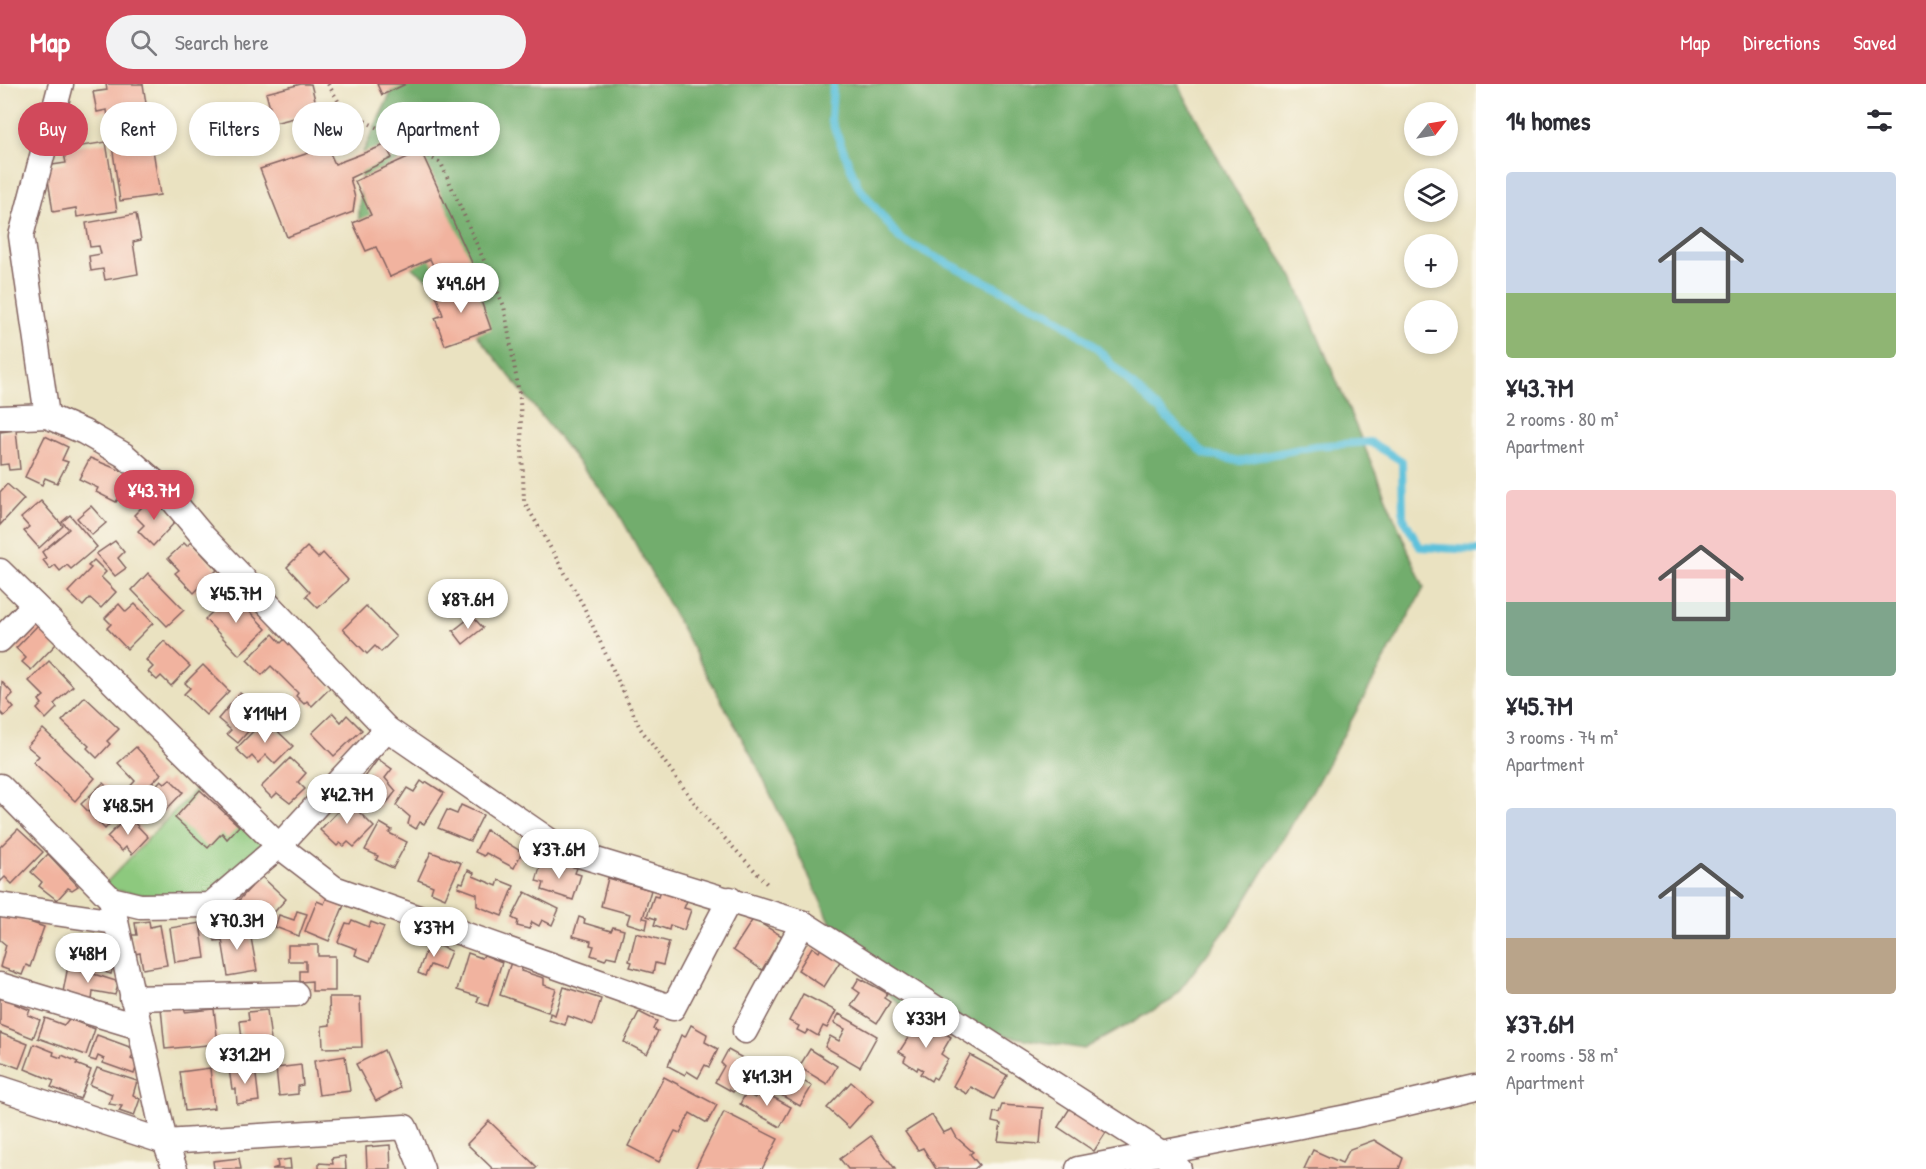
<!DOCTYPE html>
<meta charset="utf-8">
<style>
:root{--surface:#fff;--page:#f2f2f3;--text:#2b2b33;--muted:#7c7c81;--accent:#d1495b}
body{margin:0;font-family:"Patrick Hand",sans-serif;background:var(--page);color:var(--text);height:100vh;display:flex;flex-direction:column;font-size:22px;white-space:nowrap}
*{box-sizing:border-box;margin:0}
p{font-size:20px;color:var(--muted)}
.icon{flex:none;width:33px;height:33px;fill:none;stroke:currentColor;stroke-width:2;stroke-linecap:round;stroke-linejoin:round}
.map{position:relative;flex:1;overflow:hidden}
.sheet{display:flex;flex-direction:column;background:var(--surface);width:450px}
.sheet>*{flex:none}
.banner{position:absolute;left:18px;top:18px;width:570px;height:54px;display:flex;gap:12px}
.needle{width:39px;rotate:59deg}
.fabs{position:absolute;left:1404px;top:18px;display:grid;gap:12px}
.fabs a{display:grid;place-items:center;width:54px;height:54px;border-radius:50%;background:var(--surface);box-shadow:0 3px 9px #0003;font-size:30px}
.price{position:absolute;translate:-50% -51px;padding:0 14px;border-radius:21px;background:#fff;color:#222;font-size:20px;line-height:39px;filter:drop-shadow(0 2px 3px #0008)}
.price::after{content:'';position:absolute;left:50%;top:36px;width:18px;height:14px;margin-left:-9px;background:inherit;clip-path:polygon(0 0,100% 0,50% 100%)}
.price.current{background:var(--accent);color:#fff}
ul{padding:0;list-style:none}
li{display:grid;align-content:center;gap:12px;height:318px;padding:0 30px}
li span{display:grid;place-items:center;height:186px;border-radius:6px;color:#555}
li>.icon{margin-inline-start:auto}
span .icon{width:108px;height:108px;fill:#fffc;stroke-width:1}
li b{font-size:26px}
h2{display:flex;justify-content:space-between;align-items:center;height:72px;padding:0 30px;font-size:26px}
.tag{padding:0 21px;border-radius:27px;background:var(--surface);box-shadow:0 3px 9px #0003;font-size:21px;line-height:54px}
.tag.current{background:var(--accent);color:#fff}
header{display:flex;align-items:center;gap:36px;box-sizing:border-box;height:84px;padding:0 30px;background:var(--accent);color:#fff}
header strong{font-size:28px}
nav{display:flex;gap:33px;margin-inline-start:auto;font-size:21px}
.search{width:420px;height:54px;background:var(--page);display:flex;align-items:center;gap:15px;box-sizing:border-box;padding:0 21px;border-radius:33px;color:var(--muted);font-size:22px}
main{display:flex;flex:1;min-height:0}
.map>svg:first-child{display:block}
</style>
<header>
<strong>Map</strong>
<div class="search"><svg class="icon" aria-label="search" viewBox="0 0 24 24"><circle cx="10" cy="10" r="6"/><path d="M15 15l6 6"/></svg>Search here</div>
<nav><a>Map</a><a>Directions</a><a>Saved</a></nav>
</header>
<main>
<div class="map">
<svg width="1476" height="1085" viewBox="0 0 1476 1085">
<rect width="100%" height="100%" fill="#fbf7ec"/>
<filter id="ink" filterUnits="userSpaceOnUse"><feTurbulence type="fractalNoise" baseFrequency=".0167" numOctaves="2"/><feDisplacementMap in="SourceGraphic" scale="12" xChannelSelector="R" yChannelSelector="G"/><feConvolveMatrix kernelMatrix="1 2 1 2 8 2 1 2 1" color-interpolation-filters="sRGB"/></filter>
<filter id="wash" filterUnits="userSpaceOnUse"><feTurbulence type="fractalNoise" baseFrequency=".008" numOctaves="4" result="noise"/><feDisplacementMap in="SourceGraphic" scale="24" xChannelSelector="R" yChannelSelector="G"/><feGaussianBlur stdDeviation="1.35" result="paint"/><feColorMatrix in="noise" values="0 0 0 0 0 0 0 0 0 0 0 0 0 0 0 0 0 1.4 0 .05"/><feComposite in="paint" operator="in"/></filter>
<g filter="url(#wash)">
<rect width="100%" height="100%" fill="#eae2c1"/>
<polygon fill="#8dc97e" stroke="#6c7454" stroke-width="1.5" points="208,692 279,762 210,821 101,804"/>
<polygon fill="#72ad6d" stroke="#5e664c" stroke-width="1.5" points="395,0 1178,0 1234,104 1293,193 1424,504 1317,699 1237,831 1172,916 1084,965 918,937 846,871 757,682 618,428 437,201 358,147 362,70"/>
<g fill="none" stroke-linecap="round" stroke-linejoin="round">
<path stroke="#5dc1db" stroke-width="8" d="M833,0L831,36L858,102L901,156L1050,230C1072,245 1095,259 1111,280L1205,370L1240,377L1315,362L1370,358L1402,377L1403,433L1420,463L1476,466"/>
</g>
<g id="blocks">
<g fill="#f1b39f">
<polygon points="106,0 143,0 160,111 120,117 107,26 97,28 93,8 107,6"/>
<polygon points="301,0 311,0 318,28 274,39 266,9"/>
<polygon points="377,0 406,0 382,11"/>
<polygon points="106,58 117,127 77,133 76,124 53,128 46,82 66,79 63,65"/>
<polygon points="385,61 392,74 350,94 355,114 353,128 287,153 260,85 327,63 335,80"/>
<polygon points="421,67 473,181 456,189 452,181 436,188 430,175 390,193 376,163 366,167 353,139 371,131 355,97"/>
<polygon points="136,130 141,156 133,158 138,190 105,196 103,185 91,187 89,172 101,170 99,162 90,163 86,139"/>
<polygon points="474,197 491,245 445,261 435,234 443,231 436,211"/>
<polygon points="16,346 20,385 9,386 8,380 0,381 0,348"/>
<polygon points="45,352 68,363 62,376 68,378 57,399 45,394 42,401 25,393"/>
<polygon points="90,374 129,390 126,397 129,398 116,418 96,408 98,404 79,395"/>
<polygon points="7,400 24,415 0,441 0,408"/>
<polygon points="152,413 176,437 153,462 138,447 144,441 134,431"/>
<polygon points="41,417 63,442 39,464 24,447 29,443 21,434"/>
<polygon points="91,422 106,439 92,451 77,434"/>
<polygon points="70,431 97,463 71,485 67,481 60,487 55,481 50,485 43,476 46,474 42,468 69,445 62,438"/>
<polygon points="115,457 124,468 118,474 126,484 115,492 96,470"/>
<polygon points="191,458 217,486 194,509 175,489 179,486 168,474 184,459 187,462"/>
<polygon points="307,463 318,474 323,469 348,496 318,524 306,512 310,508 287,483"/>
<polygon points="94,476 106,488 101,493 116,508 101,524 90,514 83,522 68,508 91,484 88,482"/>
<polygon points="148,489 184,526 167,542 132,506"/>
<polygon points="232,509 266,545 239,571 205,535"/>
<polygon points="119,520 126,528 135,520 153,539 127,565 107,544 111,540 105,534"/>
<polygon points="366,522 396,553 381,568 375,562 367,570 343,545"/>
<polygon points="472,532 483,544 463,560 453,547"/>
<polygon points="39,540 58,558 31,586 22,578 26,574 16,564"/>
<polygon points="273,550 281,559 287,553 317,584 315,587 331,603 312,622 307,617 304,620 296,612 298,609 271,582 262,591 247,576"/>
<polygon points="164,557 190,582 171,602 161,592 157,596 148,588 153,583 146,576"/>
<polygon points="49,577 73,602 54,620 57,624 46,635 37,625 42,620 39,616 44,612 29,597"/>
<polygon points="203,581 229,607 206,631 184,610 190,604 185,599"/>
<polygon points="2,598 13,610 7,616 14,624 4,632 0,628"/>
<polygon points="240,609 264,629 238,659 227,650 231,646 218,635"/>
<polygon points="85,613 119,645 107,657 110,660 97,674 87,664 89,662 62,637"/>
<polygon points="333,629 341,638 347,631 362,646 334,672 312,649"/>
<polygon points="265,635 293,662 275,680 266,671 258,679 252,672 248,676 236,665"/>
<polygon points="43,645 95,694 75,717 33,678 39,672 27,662"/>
<polygon points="136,663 161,690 136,715 127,706 135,697 118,679"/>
<polygon points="290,674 306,689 298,698 305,705 290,719 277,709 272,714 261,703"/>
<polygon points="378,675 392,685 385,694 396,707 386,720 383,718 378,724 355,707"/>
<polygon points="170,695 183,708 163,729 147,711 161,696 165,699"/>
<polygon points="421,697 425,700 427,698 444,709 424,740 420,738 416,745 408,740 410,733 396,721 407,704 414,708"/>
<polygon points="103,699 123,718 112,729 116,733 105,745 81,720"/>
<polygon points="200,706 239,742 227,755 222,749 208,764 175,734"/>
<polygon points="343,712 374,743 354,763 348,758 344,762 340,759 337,762 320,746 339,726 333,721"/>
<polygon points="461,721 483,731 470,757 438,744 447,726 457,730"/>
<polygon points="128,732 148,753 132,770 126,763 122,767 107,753"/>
<polygon points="380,739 392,746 389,749 407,758 393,784 376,776 378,772 365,766"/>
<polygon points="18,745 43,768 12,800 5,793 0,798 0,763"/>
<polygon points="486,746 522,768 514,784 486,769 484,772 475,768"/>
<polygon points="431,768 461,779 445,814 431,808 433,802 418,796"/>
<polygon points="48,770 78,802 72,806 68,804 57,816 39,802 42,798 31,788"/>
<polygon points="539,775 546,777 544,781 562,787 564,780 577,784 575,789 581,791 573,816 542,806 544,799 536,797 541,780 538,779"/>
<polygon points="468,786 474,789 473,792 497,802 499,796 514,802 502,832 477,822 477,810 458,803 460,798 463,799"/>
<polygon points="261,792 286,815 261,843 252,835 248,840 231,825"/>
<polygon points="608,794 651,806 643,834 648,835 646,845 627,839 630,830 601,822"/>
<polygon points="660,807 687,817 684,824 691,826 684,846 670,841 669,846 654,841 656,835 647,832 654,812 658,813"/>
<polygon points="525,808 559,825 552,841 542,836 539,842 532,838 529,845 517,842 518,837 512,834"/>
<polygon points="327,813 344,821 329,857 305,847 317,817 324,820"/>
<polygon points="297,827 307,830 299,852 275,843 279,831 294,836"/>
<polygon points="0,828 44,843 30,883 26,881 22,891 0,883 6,861 0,856"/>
<polygon points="579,833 585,835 584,839 611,847 613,843 624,846 616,874 607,872 605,876 591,871 594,862 590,861 591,857 573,852"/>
<polygon points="753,835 782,852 762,886 733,866"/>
<polygon points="352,836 369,843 371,838 384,843 370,877 355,871 357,865 338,858 346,839 350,840"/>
<polygon points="149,837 150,843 160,841 167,881 143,885 140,869 135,870 132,851 137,851 135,839"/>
<polygon points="200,839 205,874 175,878 170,844"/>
<polygon points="226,842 226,848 236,846 236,850 250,848 257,887 228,892 222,856 215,857 213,844"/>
<polygon points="636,849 669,858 663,881 655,879 653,889 630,883 632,878 629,877"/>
<polygon points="80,853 96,859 99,855 109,859 105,870 112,872 110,877 114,878 111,890 72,878"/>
<polygon points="429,858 451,867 444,886 430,881 425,892 418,889"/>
<polygon points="288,861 318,861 318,872 335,872 335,907 312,907 312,897 300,898 300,887 306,887 306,877 288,877"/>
<polygon points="812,863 819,868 821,864 841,876 824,903 798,886"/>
<polygon points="468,869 482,874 484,871 502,878 488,922 477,918 479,913 457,906"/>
<polygon points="511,878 523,882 521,887 544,894 544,901 556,905 548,928 500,911"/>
<polygon points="68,882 119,898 115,911 93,907 92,917 63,908"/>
<polygon points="859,894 887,909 884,914 890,918 877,939 851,922 860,909 853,904"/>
<polygon points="564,903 601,915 593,941 568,932 565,941 549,936 550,929 555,931"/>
<polygon points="803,910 836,927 827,944 823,942 818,952 808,946 805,950 797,946 799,942 789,937"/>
<polygon points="8,913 16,916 15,920 30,926 28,931 40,936 33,954 0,941 0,914 6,916"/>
<polygon points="329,913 360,913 362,963 323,964 322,942 330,941"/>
<polygon points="184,922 185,928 214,925 218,960 165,965 161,924"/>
<polygon points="267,926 273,971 244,974 240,937 249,936 248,928"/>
<polygon points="639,928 657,937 653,945 658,947 647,970 624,958"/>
<polygon points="839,930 877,952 860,983 825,963 830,952 839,957 845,945 834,939"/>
<polygon points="45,934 64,941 69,935 95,945 86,971 38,954"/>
<polygon points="921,934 951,953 941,970 948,975 936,995 933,993 931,997 920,990 923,986 918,983 917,986 904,977 906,972 899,968"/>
<polygon points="691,941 707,950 705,958 718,965 709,983 705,981 698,994 687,987 685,991 668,982 681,951 685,953"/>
<polygon points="0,949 28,960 19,984 0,977"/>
<polygon points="97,951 135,965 131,975 138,978 134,990 103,979 104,975 98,972 96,977 89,975"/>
<polygon points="34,960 54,968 53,971 61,974 62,971 78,978 76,980 91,986 80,1015 51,1003 54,997 25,985"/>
<polygon points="810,965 837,982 827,1000 799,983"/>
<polygon points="384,966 400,1004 376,1017 356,980"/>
<polygon points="728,966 750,978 733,1008 715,998 724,982 721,979"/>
<polygon points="970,971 1007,991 994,1015 971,1003 967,1010 953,1002"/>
<polygon points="345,972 350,1007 319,1011 314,977"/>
<polygon points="301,981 303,1001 298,1002 298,1010 279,1012 276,984"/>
<polygon points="255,983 259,1017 237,1020 236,1005 232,1005 229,985"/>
<polygon points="97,984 137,997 133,1011 140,1015 134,1032 119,1027 122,1022 109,1020 112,1010 90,1001"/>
<polygon points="210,984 214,1024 185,1027 180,988"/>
<polygon points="788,988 812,1002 800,1022 769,1004 778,989 785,993"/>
<polygon points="664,993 717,1021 707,1039 690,1029 680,1049 675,1047 659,1078 628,1062"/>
<polygon points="851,998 873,1017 849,1044 827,1024"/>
<polygon points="760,1006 791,1023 780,1043 740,1020 746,1009 755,1014"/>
<polygon points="1002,1021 1043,1024 1040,1060 998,1057 1001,1040 992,1038 994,1028 999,1029"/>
<polygon points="1070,1024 1107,1047 1094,1067 1058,1043"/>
<polygon points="724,1028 778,1055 762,1085 695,1085"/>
<polygon points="932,1031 943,1049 952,1045 957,1054 973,1068 970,1070 979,1081 974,1085 936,1085 923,1064 918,1066 905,1048"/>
<polygon points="489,1037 537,1083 535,1085 493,1085 467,1060"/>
<polygon points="871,1052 895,1085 848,1085 840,1075"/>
<polygon points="1374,1056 1403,1074 1399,1085 1304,1085 1313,1066 1342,1079 1350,1065"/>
<polygon points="390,1061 391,1085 367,1085 366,1063"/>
<polygon points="345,1072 346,1085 319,1085 319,1079 333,1080 332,1074"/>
<polygon points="239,1074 241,1085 214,1085 213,1077"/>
<polygon points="290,1075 291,1085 272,1085 278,1083 277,1077"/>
</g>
</g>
</g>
<g filter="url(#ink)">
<use href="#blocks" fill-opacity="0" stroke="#826360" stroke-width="1.5"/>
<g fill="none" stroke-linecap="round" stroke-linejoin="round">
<g stroke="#826360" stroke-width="27">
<g id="minor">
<polyline points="47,332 21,152 61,0"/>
<polyline points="0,334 47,332 84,348 124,371 165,407 202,451 387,645 563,766 803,839 1163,1070 1179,1085"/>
<polyline points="0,487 279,762 334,804 673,924 730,815"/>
<polyline points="0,556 34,521"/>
<polyline points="0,702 111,815 140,822 210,821 279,762 387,645"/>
<polyline points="111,815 165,1058 175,1085"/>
<polyline points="0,821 116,838"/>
<polyline points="0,901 139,943"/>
<polyline points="132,914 296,910"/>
<polyline points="745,947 803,839"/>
<polyline points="0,1004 165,1058 405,1043 422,1085"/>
<polyline points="1078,1085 1352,1032 1476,1003"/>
</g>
</g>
<polyline stroke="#826360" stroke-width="4" stroke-dasharray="1.5 4.5" stroke-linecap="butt" points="328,0 343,25 441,79 504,222 520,315 524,417 583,521 640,644 704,732 769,802"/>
<use href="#minor" stroke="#fff" stroke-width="24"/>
</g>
</g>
</svg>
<div class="fabs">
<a><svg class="needle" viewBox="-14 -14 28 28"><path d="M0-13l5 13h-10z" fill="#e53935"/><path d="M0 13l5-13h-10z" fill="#7c7c81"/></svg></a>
<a><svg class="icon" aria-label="layers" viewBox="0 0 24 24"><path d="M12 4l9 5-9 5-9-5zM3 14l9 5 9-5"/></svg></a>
<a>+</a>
<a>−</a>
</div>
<b class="price" style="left:461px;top:230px">¥49.6M</b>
<b class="price current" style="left:154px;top:437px">¥43.7M</b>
<b class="price" style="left:236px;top:540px">¥45.7M</b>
<b class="price" style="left:468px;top:546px">¥87.6M</b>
<b class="price" style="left:265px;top:660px">¥114M</b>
<b class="price" style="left:347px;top:741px">¥42.7M</b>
<b class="price" style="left:128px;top:752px">¥48.5M</b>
<b class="price" style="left:559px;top:796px">¥37.6M</b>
<b class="price" style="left:237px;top:867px">¥70.3M</b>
<b class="price" style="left:434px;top:874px">¥37M</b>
<b class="price" style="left:88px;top:900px">¥48M</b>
<b class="price" style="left:926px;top:965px">¥33M</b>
<b class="price" style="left:245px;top:1001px">¥31.2M</b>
<b class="price" style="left:767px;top:1023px">¥41.3M</b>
<div class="banner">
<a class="tag current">Buy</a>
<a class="tag">Rent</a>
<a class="tag">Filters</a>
<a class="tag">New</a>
<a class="tag">Apartment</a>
</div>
</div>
<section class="sheet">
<h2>14 homes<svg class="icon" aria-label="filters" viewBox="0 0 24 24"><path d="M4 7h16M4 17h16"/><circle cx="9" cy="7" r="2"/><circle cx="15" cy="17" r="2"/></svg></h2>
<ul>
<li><span style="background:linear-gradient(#c9d6e8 65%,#8fb573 0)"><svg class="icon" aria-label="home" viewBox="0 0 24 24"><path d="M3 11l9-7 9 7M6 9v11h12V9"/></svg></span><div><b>¥43.7M</b><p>2 rooms · 80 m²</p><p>Apartment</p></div></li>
<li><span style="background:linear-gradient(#f6c9c9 60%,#7fa58c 0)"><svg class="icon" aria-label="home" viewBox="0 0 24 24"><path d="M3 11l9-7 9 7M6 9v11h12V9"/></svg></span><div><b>¥45.7M</b><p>3 rooms · 74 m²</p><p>Apartment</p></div></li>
<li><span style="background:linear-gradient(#c9d6e8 70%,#b9a48a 0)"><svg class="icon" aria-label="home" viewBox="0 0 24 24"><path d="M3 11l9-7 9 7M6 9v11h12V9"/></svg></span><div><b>¥37.6M</b><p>2 rooms · 58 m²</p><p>Apartment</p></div></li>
</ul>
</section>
</main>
